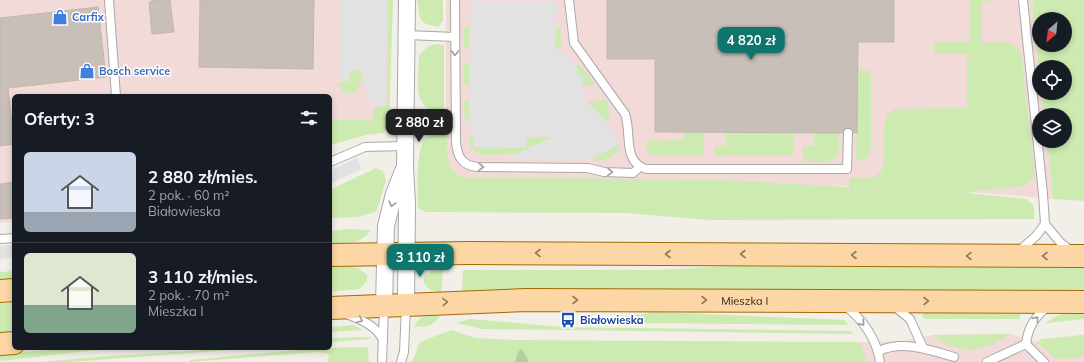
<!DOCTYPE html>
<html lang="pl">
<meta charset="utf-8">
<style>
:root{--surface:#171b24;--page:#242831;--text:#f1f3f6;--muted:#9ea1a6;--line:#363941;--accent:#0f766e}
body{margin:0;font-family:Mulish,sans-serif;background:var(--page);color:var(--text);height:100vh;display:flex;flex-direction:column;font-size:15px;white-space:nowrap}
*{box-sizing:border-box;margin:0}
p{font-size:13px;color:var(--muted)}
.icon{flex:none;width:22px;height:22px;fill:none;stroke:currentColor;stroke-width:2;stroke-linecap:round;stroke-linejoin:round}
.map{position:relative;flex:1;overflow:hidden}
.side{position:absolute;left:12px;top:94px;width:320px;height:256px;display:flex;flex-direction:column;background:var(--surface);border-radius:6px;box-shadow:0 2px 6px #0003}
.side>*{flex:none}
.needle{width:26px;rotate:208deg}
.tools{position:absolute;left:1032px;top:12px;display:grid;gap:8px}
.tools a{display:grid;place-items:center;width:40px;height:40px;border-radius:50%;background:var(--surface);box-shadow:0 2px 6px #0003;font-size:20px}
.price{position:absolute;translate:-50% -34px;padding:0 9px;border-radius:8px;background:var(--accent);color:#fff;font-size:13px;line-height:26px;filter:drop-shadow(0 1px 2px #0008)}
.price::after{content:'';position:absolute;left:50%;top:24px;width:12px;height:9px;margin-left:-6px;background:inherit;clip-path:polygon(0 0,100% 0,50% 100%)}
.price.current{background:#222;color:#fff}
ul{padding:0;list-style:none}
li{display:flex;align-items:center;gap:12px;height:100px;padding:0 12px}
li+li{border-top:1px solid var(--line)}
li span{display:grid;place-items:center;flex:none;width:112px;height:80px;border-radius:6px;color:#555}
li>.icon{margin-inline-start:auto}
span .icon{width:48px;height:48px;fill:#fffc;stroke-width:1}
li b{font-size:17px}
h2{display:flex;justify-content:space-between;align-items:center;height:48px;padding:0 12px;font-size:17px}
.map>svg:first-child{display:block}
</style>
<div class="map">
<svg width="1084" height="362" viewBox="0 0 1084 362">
<rect width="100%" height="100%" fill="#f2efe9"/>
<g fill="#f2dad9">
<polygon points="0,0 391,0 388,107 356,133 330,143 330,96 14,96 14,221 0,223"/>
<polygon points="446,0 1032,0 1039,70 1039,93 1041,93 1044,115 1039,115 1039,141 1047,141 1053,199 900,186 445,184"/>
<polygon points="1010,334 1037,342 1042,339 1084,335 1084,362 867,362 859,342 903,341 932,335"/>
</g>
<g fill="#cdebb0" fill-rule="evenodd">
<polygon points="388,0 393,0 389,126 383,133 366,135 330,145 330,119 373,120 373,111 375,107 387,106"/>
<polygon points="417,0 443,0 443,21 438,27 426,24 420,19"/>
<path d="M969,0H996L982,2V43C995,43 1015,38 1021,54L1035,177C1020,196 989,184 968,193L1026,199C1035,205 1035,209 1034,219L710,220L625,213L426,212L418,208C418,192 415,148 426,138C432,133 440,134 447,133C448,150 444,169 463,177L721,180L849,187V178H871L881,172C889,154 877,122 892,109L967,108V54H934V42H969Z"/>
<path d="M1032,0H1084V201L1053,199L1047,141H1065V115H1044L1041,93H1065V67H1039V70ZM1039,19H1065V45H1039Z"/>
<polygon points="466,26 469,28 469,47 466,49 464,47 464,28"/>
<polygon points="556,27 561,28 561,48 557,50 555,48 554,29"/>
<path d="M436,44L444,45V111C410,113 419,78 419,55L428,46Z"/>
<polygon points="467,63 469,64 469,84 466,86 464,83 464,64"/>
<polygon points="579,64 594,82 594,86 585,86 583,85 583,76 577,75 577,65"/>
<path d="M361,70V82L357,91C349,95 339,93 339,82L350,81V71Z"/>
<polygon points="858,70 871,71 871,151 867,158 861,161 856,160"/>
<polygon points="466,99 469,101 469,121 465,122 464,102"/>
<polygon points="605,100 608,102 609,120 607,122 588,102 589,101"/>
<polygon points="685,132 704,132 704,155 651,155 647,151 646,141 684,140"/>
<polygon points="726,132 793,132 793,156 715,156 715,146 726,145"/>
<polygon points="814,133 839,133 839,152 835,159 826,162 803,162 803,146 814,146"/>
<polygon points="471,136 474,137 474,147 525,148 527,137 555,137 517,154 480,155 471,149 469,139"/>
<path d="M619,145L620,148C615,158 602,164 592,159Z"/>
<polygon points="376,168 383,171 386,181 376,212 357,217 330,218 330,190"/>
<path d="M350,229L371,230C362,244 345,244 330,243V231Z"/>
<polygon points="345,265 358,268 367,275 367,281 359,289 330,292 330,266"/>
<polygon points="738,266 1084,268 1084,293 673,290 462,292 463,270 655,270"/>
<path d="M443,270L441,293C432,291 422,288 424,276L432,271Z"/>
<polygon points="14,271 14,279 0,281 0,272"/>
<polygon points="14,302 14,334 0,335 0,303"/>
<polygon points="654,312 845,320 848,325 631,323 625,317"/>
<path d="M441,313C434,327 429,326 414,327C419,315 429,313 441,313Z"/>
<polygon points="925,313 1021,314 1019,319 925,319 922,315"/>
<polygon points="1067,313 1084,314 1084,319 1046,323 1056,316"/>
<polygon points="470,319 562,327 851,331 853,334 482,329 456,323"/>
<polygon points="353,325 364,330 330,332 330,327"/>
<polygon points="451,330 475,338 514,340 859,342 867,360 867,362 412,362 420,342"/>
<path d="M1010,334C986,352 956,356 932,335Z"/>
<polygon points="1084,335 1084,357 1056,359 1037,342 1042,339"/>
<polygon points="368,337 371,339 330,342 330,338"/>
<polygon points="368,347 369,362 327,362 329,354 319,352 189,362 190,360 317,348"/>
<polygon points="62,348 153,348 97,350 0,361 0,355"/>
<path d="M221,348H257L71,362H43C102,355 162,354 221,348Z"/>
</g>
<polygon fill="#add19e" points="522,349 529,362 515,362 518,352"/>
<g fill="#e2e2e2">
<polygon points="340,0 387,0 386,105 372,106 362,82 362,70 350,70 350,81 339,81"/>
<polygon points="471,1 557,2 555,48 577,65 577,75 583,75 583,85 588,104 605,121 619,145 592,158 592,159 504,159 555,136 527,137 525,140 526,148 474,147 474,137 469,121"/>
<polygon points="358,157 358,161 361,169 330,184 330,171"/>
<polygon points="14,245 14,257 0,259 0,246"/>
</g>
<g fill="#c7bfb8" stroke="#c4b6ab">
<polygon points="152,0 170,0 174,32 152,34 149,2 152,2"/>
<polygon points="200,0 314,0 313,69 199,67"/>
<polygon points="607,0 894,0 894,42 858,42 857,133 853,133 851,129 848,128 843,133 655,132 655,59 607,59"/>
<polygon points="98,7 106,77 8,88 14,144 0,146 0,18"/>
<polygon points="14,182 14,218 0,219 0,184"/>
</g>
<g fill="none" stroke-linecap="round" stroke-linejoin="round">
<g stroke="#a9a9a9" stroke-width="10">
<g id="lane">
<polyline points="109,0 116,96"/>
<path d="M455,0L456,143C458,158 462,165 477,167L588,168L604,172L633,173L640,167"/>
<path d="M569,0L574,43L625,114C632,132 622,162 646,169H847L848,133"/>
<polyline points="1023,0 1043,194 1045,224 1060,242 1071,251"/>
<polyline points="407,35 455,37"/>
<polyline points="405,119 456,120"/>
<polyline points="330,162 365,147 405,146"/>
<polyline points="0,239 14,238"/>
<polyline points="1020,250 1036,236 1045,224"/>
<path d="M845,306C863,319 877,340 880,362"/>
<polyline points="894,306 910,319 923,348"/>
<path d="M346,314C360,319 377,326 383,340"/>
<path d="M879,351C903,340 930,350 954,357"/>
<polyline points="382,362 384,308"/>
<polyline points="401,362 404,352 406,306"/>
<polyline points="987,362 1026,344"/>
<path d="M1044,362L1026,344C1028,327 1035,316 1049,306"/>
</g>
</g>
<g stroke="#a9a9a9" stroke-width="18">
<g id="street">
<polyline points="406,303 407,203 405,167 407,0"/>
<polyline points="384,305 386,226 394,194 403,171"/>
</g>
</g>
<g stroke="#a06b00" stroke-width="24">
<g id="primary">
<polyline points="330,255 469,253 1084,256"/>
<polyline points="0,291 14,290"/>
<path id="s1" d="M330,308L526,300L1084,302"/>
<polyline points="0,344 14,343"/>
</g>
</g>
<use href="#lane" stroke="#fff" stroke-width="8"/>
<use href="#street" stroke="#fff" stroke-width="16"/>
<use href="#primary" stroke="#fcd6a4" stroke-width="22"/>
</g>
<defs><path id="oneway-chevron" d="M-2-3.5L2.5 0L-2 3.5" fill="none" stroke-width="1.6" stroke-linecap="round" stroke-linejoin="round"/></defs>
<g stroke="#9c9c9c">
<use href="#oneway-chevron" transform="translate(455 53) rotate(90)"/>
<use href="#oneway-chevron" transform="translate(481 167) rotate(3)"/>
<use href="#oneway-chevron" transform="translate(610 172) rotate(3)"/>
<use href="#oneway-chevron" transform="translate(392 204) rotate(106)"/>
<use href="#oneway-chevron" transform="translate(1036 319) rotate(-51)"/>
<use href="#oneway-chevron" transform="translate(360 320) rotate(25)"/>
<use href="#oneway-chevron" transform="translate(862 323) rotate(48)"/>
</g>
<g stroke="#8f7c63">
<use href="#oneway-chevron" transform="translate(538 253) rotate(-180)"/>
<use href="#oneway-chevron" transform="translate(668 254) rotate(-180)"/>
<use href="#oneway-chevron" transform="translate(743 254) rotate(-180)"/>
<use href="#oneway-chevron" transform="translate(854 255) rotate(-180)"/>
<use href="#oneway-chevron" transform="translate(969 256) rotate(-180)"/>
<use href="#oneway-chevron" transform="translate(1045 256) rotate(-180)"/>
<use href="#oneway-chevron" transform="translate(575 300)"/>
<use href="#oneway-chevron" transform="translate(704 300)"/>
<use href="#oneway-chevron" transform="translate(926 301)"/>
<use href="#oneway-chevron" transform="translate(445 302) rotate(-2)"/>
</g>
<defs>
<g id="shop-bare" transform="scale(1.2)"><path d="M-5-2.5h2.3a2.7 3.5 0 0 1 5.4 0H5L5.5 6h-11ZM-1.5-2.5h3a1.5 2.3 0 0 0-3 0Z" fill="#3f7fe0" stroke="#fff" stroke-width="2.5" paint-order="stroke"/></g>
<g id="bus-bare" transform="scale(1.2)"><path d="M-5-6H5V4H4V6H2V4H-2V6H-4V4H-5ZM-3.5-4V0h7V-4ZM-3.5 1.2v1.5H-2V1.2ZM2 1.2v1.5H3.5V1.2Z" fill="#1a4fb4" stroke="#fff" stroke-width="2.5" paint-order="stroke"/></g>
</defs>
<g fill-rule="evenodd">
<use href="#shop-bare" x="60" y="17"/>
<use href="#shop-bare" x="87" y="71"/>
<use href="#bus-bare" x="568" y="320"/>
</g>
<g text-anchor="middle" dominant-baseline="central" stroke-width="3" stroke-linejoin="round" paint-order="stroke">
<g font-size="11" font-weight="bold" fill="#366cbe" stroke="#fff" text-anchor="start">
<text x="72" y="17">Carfix</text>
<text x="99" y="71">Bosch service</text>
</g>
<g font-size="11" fill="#222" stroke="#fff">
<text stroke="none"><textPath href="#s1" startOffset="415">Mieszka I</textPath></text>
</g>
<g font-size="11" font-weight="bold" fill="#164399" stroke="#fff" text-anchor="start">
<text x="580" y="320">Białowieska</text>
</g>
</g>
</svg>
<div class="tools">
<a><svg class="needle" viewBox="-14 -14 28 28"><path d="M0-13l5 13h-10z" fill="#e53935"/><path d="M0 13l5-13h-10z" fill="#9ea1a6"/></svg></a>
<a><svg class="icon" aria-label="locate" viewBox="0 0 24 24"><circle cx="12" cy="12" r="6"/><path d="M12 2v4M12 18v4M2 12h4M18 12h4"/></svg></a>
<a><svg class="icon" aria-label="layers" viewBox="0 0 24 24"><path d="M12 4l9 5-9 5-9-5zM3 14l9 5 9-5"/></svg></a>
</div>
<b class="price" style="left:751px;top:61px">4 820 zł</b>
<b class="price current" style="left:419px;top:143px">2 880 zł</b>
<b class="price" style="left:420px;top:278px">3 110 zł</b>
<section class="side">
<h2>Oferty: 3<svg class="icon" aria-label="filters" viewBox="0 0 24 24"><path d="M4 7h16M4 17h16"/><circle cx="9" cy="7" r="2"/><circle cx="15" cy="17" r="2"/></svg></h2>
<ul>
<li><span style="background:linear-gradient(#c9d6e8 75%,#9aa5b1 0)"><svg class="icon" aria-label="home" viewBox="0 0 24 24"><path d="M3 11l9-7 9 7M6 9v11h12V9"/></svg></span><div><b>2 880 zł/mies.</b><p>2 pok. · 60 m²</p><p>Białowieska</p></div></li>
<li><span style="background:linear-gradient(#dfe7d0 65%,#7fa58c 0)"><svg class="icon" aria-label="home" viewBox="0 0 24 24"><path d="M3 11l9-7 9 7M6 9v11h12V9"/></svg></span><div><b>3 110 zł/mies.</b><p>2 pok. · 70 m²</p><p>Mieszka I</p></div></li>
</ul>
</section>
</div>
